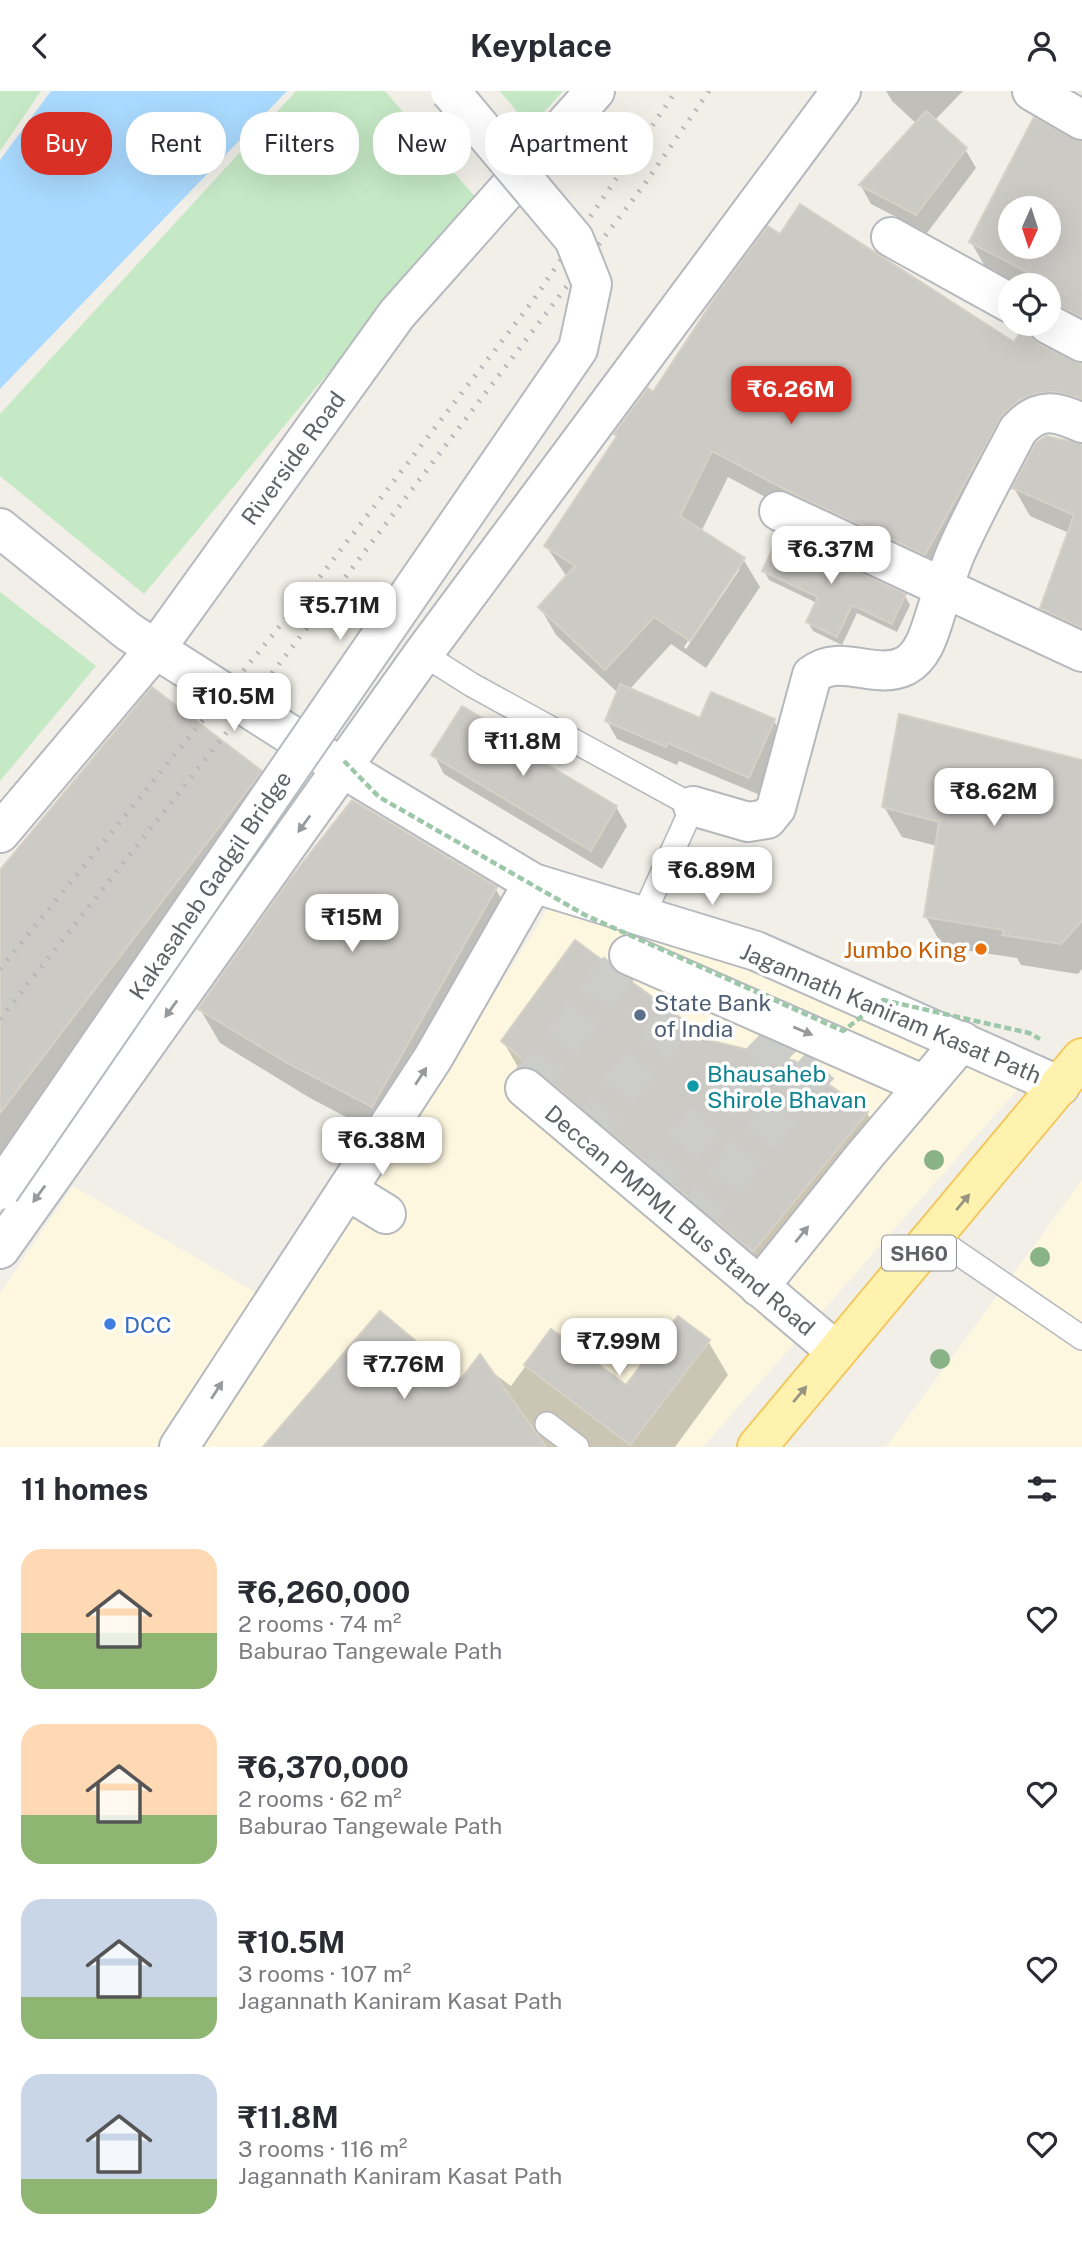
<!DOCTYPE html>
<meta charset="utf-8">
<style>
:root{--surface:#fff;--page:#f7f7f7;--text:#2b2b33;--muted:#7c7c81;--accent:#d93025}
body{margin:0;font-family:"Public Sans",sans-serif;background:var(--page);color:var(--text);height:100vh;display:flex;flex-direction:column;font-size:26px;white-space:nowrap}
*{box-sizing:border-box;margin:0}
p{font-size:23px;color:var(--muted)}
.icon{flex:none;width:38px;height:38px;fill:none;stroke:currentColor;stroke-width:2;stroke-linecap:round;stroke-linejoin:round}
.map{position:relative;height:1356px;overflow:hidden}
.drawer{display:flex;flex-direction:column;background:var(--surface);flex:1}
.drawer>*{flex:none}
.banner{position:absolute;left:21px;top:21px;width:700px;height:63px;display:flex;gap:14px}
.needle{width:46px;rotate:183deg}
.tools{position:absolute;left:998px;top:105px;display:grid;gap:14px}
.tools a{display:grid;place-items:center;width:63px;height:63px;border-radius:50%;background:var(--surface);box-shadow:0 7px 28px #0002;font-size:35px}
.price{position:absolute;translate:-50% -60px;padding:0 16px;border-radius:14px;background:#fff;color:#222;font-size:23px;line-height:46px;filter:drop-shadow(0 2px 4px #0008)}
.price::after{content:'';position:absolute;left:50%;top:42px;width:21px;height:16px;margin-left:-10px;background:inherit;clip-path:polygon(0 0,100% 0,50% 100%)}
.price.current{background:var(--accent);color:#fff}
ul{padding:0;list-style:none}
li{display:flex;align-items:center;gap:21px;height:175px;padding:0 21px}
li span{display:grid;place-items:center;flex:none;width:196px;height:140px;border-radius:21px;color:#555}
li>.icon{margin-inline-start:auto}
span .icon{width:84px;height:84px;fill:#fffc;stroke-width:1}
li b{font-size:30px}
h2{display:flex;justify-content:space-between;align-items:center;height:84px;padding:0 21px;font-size:30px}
.chip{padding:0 24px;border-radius:28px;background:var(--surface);box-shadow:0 7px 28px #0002;font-size:24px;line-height:63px}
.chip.current{background:var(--accent);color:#fff}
header{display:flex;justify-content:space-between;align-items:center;height:91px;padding:0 21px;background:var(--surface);font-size:32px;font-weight:700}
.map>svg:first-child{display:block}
</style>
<header><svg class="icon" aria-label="back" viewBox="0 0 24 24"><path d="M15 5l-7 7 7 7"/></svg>Keyplace<svg class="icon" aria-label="person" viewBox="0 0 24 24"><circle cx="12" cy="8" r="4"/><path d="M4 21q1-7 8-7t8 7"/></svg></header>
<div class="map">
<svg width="1082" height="1356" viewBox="0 0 1082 1356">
<rect width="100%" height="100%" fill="#f1efe8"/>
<g fill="#fef7e0">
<polygon points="552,812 775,881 1023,992 703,1356 0,1356 0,1202 73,1095 291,1222"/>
<polygon points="1082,1089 1082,1356 886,1356"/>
</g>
<g fill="#c5e8c5">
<polygon points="0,0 41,0 0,60"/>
<polygon points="296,0 385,0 475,106 144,503 0,385 0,323"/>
<polygon points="500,0 563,0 530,37"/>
<polygon points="0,501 96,575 0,690"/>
</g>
<polygon fill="#aadaff" points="51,0 287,0 0,298 0,69"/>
<g fill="#0003" fill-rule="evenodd">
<polygon points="886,0 963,0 934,30 965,58 976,77 927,142 871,113 861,95 917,33 892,10"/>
<path d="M1082,52V245L1048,225V194H1017L987,179L971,151ZM1010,117H1048V156H1010Z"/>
<path d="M1026,237L1035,252L1082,275V331L1066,328L1018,352L941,491L810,430L728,386L701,441L743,468L760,496L706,577L671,553L629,599L701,629L774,630L784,648L760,704L679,670L677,674L617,648L607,630L618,602L556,544L540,516L567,486L546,455L618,347L616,343L654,303L1015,254ZM735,478H740L686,558L684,556Z"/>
<polygon points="1082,355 1082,556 1058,545 1042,517 1069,442 1030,425 1014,397"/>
<polygon points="764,480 905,505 910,514 897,541 857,522 842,554 813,540 808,531 817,512 769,489"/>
<polygon points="531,659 539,672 616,716 627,735 602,778 444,683 434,664"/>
<polygon points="1082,670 1082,878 1078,883 1021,874 1017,867 943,856 926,826 937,755 902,746 884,716"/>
<polygon points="260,681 280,715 0,1080 0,782"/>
<polygon points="495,797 515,831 392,1050 310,1007 220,952 200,918"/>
<polygon points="503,950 711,952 794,971 867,1022 887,1056 773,1194 523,985"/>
<polygon points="551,1240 627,1296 708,1250 728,1284 675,1356 274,1356 461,1290 477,1270 511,1295"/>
</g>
<g fill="#cccac5" stroke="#d6d1c6" stroke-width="2" fill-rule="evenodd">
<polygon points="926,20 967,57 916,124 859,94"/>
<path d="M1034,26L1082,51V226L1048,211V200L1052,194L969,151ZM1010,117H1048V156H1010Z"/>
<polygon points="800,113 1014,251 1026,233 1029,244 1038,252 1082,273 1082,308 1057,301 1037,302 1021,308 1003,323 925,464 792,402 712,360 680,425 745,467 690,550 654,526 605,579 538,516 575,475 544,455 617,345 614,343 648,297 653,301 716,205 768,135 780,143"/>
<polygon points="1046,345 1082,353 1082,537 1040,517 1074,424 1012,397 1036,352"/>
<polygon points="779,444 906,503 892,533 852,514 837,546 806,531 818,506 762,480"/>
<polygon points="620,593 700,627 711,601 775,628 749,687 668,652 666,656 605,630"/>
<polygon points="152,596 262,680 0,1022 0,779"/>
<polygon points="462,615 533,657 529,663 617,715 591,760 431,664"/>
<polygon points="899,623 1082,669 1082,830 1061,853 1002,844 1004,839 924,826 939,731 882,716"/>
<polygon points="352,709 497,796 372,1016 289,973 198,918 290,788"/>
<polygon points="575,849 712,950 795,970 868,1021 753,1161 501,950"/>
<polygon points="380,1220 461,1288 480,1263 546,1356 263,1356"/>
<polygon points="678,1225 710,1249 630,1354 524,1274 551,1238 626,1294"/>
</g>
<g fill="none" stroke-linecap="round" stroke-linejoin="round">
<g stroke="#ccccc8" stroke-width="38" stroke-dasharray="38 19" stroke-linecap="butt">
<polyline points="525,997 629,864"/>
<polyline points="582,1046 703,894"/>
<polyline points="645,1100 717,1016 793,936"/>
<polyline points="688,1136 804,992 839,955"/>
</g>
<g stroke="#b5b8bc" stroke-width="26">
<g id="lane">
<polyline points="423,563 472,594 693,715 642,827"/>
<polyline points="933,1145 1082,1247"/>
<polyline points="547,1333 577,1356"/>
</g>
</g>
<g stroke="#b5b8bc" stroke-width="42">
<g id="street">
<polyline points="1032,0 1082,29"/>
<polyline points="891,146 1010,212"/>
<polyline points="1048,233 1082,251"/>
<polyline points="779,420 1082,561"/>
<path d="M693,715L748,731L767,728L776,717L812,584C841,561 874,590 905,575C924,565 930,540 936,521C943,500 948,479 957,459C975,419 997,379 1018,339C1039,316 1055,320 1082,332"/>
<polyline points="0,742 157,556"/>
<polyline points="629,864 924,994"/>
<polyline points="525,997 836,1260"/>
<polyline points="347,1099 386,1123"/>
<polyline points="0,1158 423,563 841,0"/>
<polyline points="759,1196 866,1063 962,950"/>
<polyline points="179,1356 433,967 533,792"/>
</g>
</g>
<g stroke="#b6babf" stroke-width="42">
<g id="secondary">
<polyline points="0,437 129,541 344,678 533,792 756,860 1060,995"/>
<polyline points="157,556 397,223 595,0"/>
</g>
</g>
<g stroke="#f2c960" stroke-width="42">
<polyline id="primary" points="757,1356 1082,967"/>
</g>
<use href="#lane" stroke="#fff" stroke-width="23"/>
<use href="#street" stroke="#fff" stroke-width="38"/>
<use href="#secondary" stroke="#fff" stroke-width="38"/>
<use href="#primary" stroke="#fff2af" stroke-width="38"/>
<g stroke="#b6b7b8" stroke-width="5" stroke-dasharray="2 9" stroke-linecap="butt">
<polyline points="0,878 319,487 532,211 676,0"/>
<polyline points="0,928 238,627 644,94 709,0"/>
</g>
<g stroke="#b6babf" stroke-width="42" stroke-linecap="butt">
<polyline id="secondary-bridge" points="0,1099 578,258 592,193 574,148 450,0"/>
</g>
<polyline stroke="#9cc7a9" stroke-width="4.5" stroke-dasharray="7 3.5" stroke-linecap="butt" points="344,670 379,706 585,824 843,940 883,909 1029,942 1040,948"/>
<use href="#secondary-bridge" stroke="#fff" stroke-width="38"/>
</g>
<g fill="#89b387">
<circle cx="934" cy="1069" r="10"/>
<circle cx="1040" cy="1166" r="10"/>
<circle cx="940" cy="1268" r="10"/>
</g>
<defs><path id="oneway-solid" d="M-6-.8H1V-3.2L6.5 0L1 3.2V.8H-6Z" transform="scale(1.75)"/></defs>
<g fill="#979a9d">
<use href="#oneway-solid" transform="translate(304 733) rotate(126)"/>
<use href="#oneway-solid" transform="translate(171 918) rotate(126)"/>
<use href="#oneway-solid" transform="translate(803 940) rotate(23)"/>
<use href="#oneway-solid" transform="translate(421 985) rotate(-57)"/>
<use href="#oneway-solid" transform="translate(39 1103) rotate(126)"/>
<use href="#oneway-solid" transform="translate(802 1143) rotate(-51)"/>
<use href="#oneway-solid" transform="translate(217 1299) rotate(-57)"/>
</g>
<g fill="#979581">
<use href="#oneway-solid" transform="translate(963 1111) rotate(-50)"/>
<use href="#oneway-solid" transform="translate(800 1303) rotate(-50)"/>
</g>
<circle fill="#e8710a" stroke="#fff" stroke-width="2.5" cx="981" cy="858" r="7"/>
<circle fill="#5c6f8a" stroke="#fff" stroke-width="2.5" cx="640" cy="924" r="7"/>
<circle fill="#0f9aa8" stroke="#fff" stroke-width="2.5" cx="693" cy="995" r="7"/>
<circle fill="#3f7fe0" stroke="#fff" stroke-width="2.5" cx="110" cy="1233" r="7"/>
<g text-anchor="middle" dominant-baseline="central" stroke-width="7" stroke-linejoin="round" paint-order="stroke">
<rect fill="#fff" stroke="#8f9295" stroke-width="2" x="882" y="1144.5" width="74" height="35" rx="5"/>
<g font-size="21" font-weight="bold" fill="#5f6368">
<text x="919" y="1162">SH60</text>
</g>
<g font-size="23" fill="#5f6368" stroke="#fff">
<text transform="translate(293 367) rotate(-54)">Riverside Road</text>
<text transform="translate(210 794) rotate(-56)">Kakasaheb Gadgil Bridge</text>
<text transform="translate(891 922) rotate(23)">Jagannath Kaniram Kasat Path</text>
<text transform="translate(680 1129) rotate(40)">Deccan PMPML Bus Stand Road</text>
</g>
<g font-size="23" fill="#c56008" stroke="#fff" text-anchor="end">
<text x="967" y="858">Jumbo King</text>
</g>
<g font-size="23" fill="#4e5e75" stroke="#fff" text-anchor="start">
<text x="654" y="911">State Bank<tspan x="654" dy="26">of India</tspan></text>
</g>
<g font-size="23" fill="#0d838f" stroke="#fff" text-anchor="start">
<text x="707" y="982">Bhausaheb<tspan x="707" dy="26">Shirole Bhavan</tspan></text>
</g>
<g font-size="23" fill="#366cbe" stroke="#fff" text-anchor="start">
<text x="124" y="1233">DCC</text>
</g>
</g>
</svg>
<div class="tools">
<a><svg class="needle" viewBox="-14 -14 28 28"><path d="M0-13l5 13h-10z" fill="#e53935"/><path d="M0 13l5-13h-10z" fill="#7c7c81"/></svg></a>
<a><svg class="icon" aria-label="locate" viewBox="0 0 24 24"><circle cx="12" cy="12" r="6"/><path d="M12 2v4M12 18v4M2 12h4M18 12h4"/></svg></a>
</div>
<b class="price current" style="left:791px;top:335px">₹6.26M</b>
<b class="price" style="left:831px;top:495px">₹6.37M</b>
<b class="price" style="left:340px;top:551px">₹5.71M</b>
<b class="price" style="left:234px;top:642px">₹10.5M</b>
<b class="price" style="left:523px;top:687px">₹11.8M</b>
<b class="price" style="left:994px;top:737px">₹8.62M</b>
<b class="price" style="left:712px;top:816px">₹6.89M</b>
<b class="price" style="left:352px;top:863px">₹15M</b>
<b class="price" style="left:382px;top:1086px">₹6.38M</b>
<b class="price" style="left:619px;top:1287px">₹7.99M</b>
<b class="price" style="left:404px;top:1310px">₹7.76M</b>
<div class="banner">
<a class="chip current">Buy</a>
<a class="chip">Rent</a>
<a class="chip">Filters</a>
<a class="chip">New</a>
<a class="chip">Apartment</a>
</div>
</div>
<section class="drawer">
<h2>11 homes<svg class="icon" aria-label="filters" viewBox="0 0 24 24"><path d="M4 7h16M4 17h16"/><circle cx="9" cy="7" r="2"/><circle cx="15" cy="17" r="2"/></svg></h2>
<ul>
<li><span style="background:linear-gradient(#ffd9b3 60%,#8fb573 0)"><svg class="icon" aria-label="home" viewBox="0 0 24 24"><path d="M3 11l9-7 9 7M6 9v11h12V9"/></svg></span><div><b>₹6,260,000</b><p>2 rooms · 74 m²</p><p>Baburao Tangewale Path</p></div><svg class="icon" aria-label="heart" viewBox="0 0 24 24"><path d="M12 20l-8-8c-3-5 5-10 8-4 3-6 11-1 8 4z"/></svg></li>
<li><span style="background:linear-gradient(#ffd9b3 65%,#8fb573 0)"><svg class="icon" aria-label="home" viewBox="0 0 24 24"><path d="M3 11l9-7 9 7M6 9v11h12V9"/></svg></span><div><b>₹6,370,000</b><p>2 rooms · 62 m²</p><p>Baburao Tangewale Path</p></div><svg class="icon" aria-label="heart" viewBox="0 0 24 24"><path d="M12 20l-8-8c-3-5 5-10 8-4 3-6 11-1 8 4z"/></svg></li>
<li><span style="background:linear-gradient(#c9d6e8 70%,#8fb573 0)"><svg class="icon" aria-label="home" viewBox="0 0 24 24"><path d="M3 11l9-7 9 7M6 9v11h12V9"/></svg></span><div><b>₹10.5M</b><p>3 rooms · 107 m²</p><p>Jagannath Kaniram Kasat Path</p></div><svg class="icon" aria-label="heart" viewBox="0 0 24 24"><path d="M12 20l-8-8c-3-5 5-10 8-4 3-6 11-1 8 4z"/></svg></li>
<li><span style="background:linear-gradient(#c9d6e8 75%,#8fb573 0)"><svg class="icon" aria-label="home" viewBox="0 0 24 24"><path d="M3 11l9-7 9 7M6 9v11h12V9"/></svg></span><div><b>₹11.8M</b><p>3 rooms · 116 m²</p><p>Jagannath Kaniram Kasat Path</p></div><svg class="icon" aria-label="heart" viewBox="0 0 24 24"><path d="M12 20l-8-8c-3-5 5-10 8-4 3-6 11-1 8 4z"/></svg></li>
</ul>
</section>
